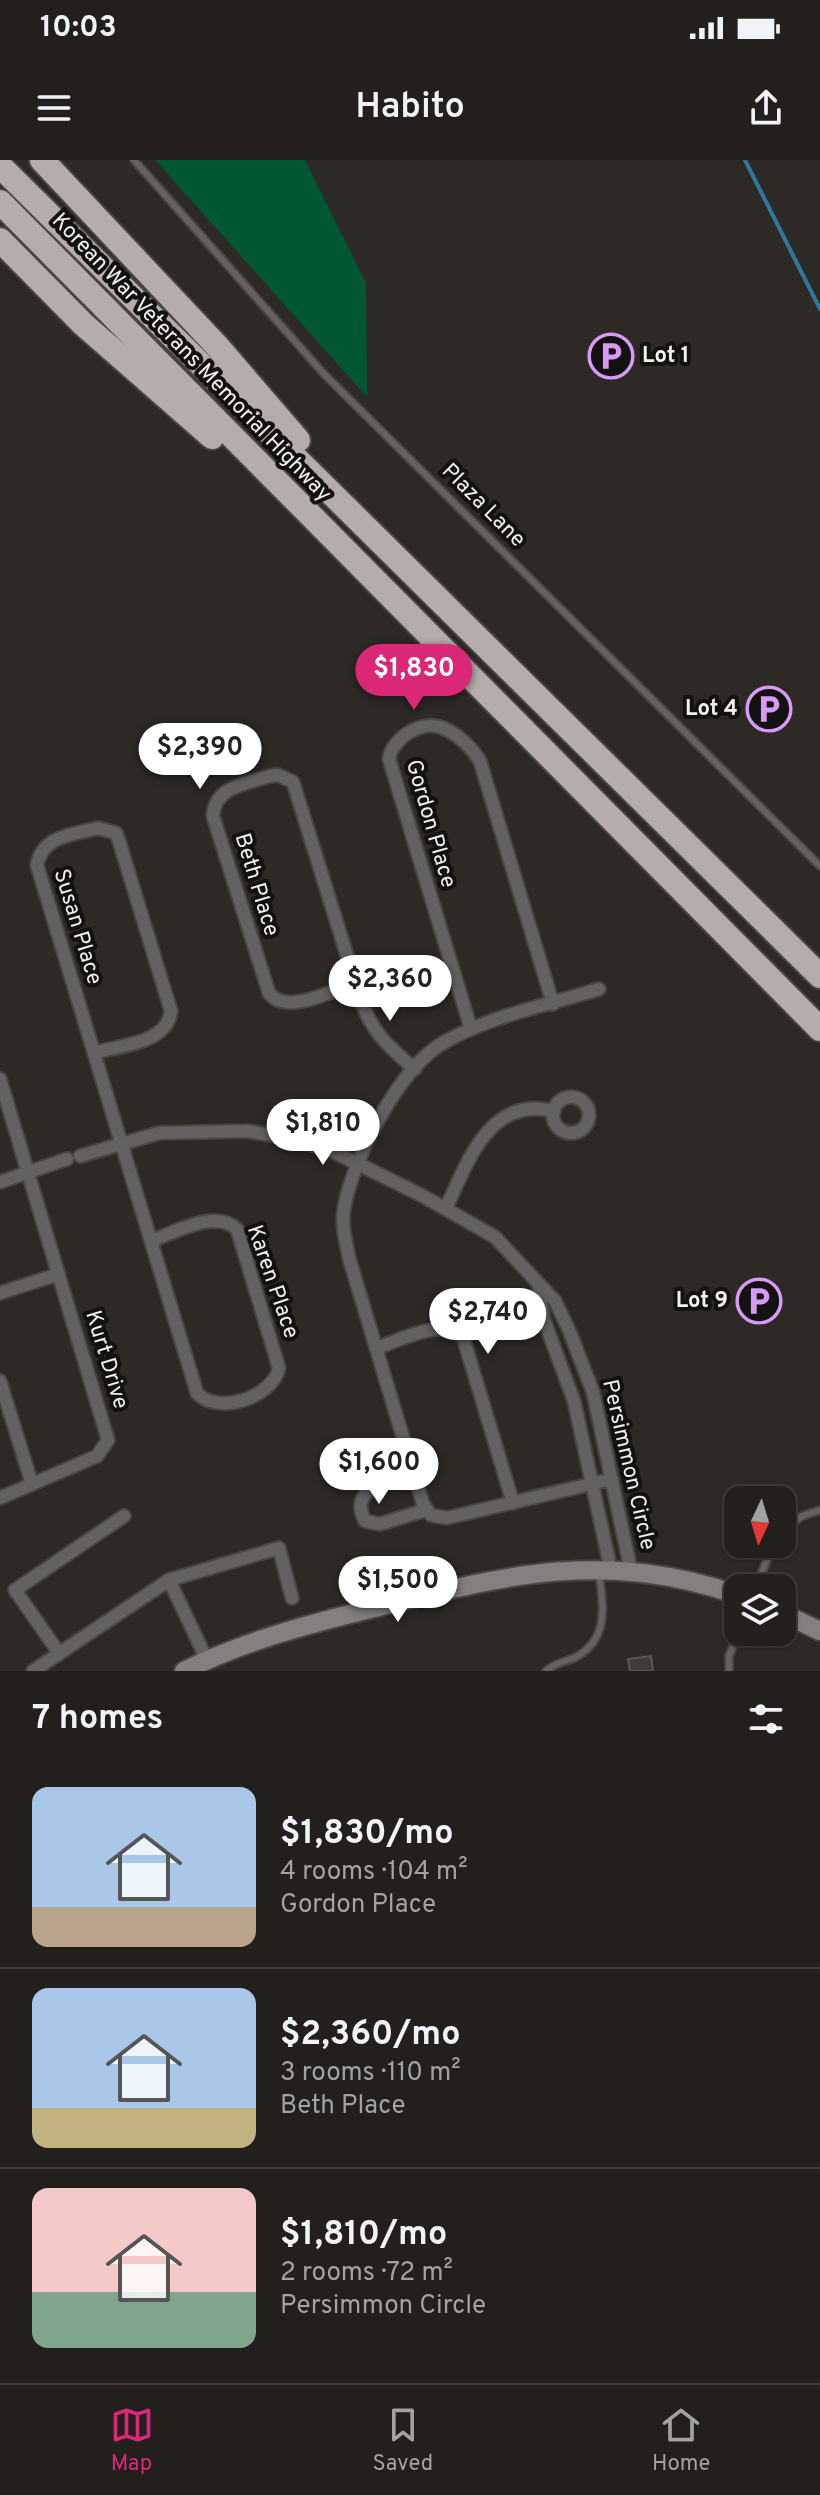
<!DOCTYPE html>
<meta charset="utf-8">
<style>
:root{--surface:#221f1c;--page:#2a2725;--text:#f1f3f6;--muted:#a2a2a3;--line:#3f3d3b;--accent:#db2777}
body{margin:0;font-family:Overpass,sans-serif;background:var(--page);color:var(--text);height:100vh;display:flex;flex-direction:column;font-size:30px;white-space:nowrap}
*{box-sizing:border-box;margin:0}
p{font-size:26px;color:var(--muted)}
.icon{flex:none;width:44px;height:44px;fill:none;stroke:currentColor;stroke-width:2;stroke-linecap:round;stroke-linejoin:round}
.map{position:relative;height:1511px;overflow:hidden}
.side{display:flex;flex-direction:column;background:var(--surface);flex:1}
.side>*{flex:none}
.needle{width:52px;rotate:184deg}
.controls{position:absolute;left:724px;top:1326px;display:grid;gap:16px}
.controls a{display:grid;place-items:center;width:72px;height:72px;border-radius:16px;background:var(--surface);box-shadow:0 2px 6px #0004,0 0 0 2px var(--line);font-size:40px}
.price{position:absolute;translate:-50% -68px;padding:0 18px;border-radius:28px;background:#fff;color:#222;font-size:26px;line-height:52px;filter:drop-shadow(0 2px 4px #0008)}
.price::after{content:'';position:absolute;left:50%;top:48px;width:24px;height:18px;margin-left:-12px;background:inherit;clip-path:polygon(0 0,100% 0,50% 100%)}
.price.active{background:var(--accent);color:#fff}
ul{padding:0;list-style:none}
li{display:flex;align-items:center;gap:24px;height:200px;padding:0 32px}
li+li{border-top:2px solid var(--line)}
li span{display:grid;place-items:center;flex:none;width:224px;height:160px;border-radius:16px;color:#555}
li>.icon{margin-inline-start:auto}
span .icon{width:96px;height:96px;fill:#fffc;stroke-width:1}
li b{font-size:34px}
h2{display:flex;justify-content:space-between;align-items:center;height:96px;padding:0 32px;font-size:34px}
.status{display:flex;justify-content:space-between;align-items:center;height:56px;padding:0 40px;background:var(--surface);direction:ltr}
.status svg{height:22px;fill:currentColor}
header{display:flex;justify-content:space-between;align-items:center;height:104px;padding:0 32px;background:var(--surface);font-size:36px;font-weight:600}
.tab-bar{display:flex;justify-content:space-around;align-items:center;height:112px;border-top:2px solid var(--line);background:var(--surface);font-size:22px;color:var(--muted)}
.tab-bar a{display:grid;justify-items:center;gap:4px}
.tab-bar .active{color:var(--accent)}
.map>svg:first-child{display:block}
</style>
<div class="status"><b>10:03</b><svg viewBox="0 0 49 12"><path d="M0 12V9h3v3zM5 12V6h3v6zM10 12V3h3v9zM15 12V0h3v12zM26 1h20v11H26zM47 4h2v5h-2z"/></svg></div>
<header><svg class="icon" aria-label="menu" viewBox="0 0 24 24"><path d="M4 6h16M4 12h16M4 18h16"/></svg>Habito<svg class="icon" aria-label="share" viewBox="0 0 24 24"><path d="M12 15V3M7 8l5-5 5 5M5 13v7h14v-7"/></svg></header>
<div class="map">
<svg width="820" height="1511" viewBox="0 0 820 1511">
<rect width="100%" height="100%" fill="#2d2925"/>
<polygon fill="#005732" points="155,0 305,0 366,123 367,237"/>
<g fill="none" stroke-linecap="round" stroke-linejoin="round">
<polyline stroke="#2d78a2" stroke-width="4" points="745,0 820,149"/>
</g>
<polygon fill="#413a3c" stroke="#5d5658" stroke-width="2" points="651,1496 653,1511 630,1511 628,1499"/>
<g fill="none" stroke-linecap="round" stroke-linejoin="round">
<g stroke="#494541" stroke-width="10">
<g id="lane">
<polyline points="134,0 324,214 820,706"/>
<polyline points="782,1371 802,1356 820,1350"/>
<polyline points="755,1428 774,1384"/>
<path d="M546,1511C554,1503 564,1502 574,1498C609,1481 604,1445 599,1414"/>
<polyline points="729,1511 729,1496 739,1472"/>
</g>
</g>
<g stroke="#494541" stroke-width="16">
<g id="street">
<path d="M98,668L116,673L119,681L171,851C167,884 121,885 94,893L37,705C43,675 73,675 98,668Z"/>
<path d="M356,823C333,830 286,856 269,833L213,656C215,626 246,624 270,616L278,615L293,622L359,834C369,869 387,886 415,909"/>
<path d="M599,829C548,845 489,856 443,883C399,908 352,1000 344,1049C341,1065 346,1082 349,1098L423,1344L431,1355L447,1358L612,1319"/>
<path d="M471,869L389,599C392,578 422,559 443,568C458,574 472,588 480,601L553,844"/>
<path d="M94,893L197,1233C218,1256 273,1237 279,1208L237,1069C214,1049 176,1072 151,1081"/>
<polyline points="0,919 108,1280 97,1296 0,1338"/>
<circle cx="571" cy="955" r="18"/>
<polyline points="80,996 159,973 247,971 293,979 332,991 421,1035 495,1077 555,1141 569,1170 593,1232 631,1411"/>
<polyline points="0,1022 67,999"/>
<path d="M446,1048C468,1001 490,935 554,951"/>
<polyline points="539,1127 544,1160 574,1241 611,1410"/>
<polyline points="0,1133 59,1114"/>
<path d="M376,1188C401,1180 443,1157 463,1177L513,1343"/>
<polyline points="0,1221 32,1324"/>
<path d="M414,1314C391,1321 347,1327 365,1361L380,1364L426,1350"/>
<polyline points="169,1420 207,1500"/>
<polyline points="59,1493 15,1430 124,1356"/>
<polyline points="33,1511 169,1420 279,1388 292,1438"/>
</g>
</g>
<g stroke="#494541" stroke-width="22">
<g id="secondary">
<polyline points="782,1453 820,1471"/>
<path d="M184,1511C244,1481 309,1464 374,1448C506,1415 603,1389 738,1435"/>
</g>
</g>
<g stroke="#494541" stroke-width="28">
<g id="highway">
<polyline points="42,0 218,187 298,280"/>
<polyline points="0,6 820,816"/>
<polyline points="0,42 820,869"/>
<polyline points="0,80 83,164 212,277"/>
</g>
</g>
<use href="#lane" stroke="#646161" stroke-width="6"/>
<use href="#street" stroke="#646161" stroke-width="12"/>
<use href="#secondary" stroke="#857f7f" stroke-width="18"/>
<use href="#highway" stroke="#b5acac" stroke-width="24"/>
</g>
<defs>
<g id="parking-ring" transform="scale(2.3)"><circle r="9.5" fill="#141210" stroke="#d99af7" stroke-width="1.5"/><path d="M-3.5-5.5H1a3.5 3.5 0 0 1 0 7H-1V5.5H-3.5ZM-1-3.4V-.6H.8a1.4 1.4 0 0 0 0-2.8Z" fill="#d99af7"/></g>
</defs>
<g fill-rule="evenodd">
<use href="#parking-ring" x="611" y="196"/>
<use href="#parking-ring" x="769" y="549"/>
<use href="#parking-ring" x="759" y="1141"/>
</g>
<g text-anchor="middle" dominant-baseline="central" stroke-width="8" stroke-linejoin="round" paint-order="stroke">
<g font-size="22" font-weight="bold" fill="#f3f1ee" stroke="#141210" text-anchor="end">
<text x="642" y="196" text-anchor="start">Lot 1</text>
<text x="738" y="549">Lot 4</text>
<text x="728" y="1141">Lot 9</text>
</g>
<g font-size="22" fill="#f3f1ee" stroke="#141210">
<text transform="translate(191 198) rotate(46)">Korean War Veterans Memorial Highway</text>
<text transform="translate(483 346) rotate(45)">Plaza Lane</text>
<text transform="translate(430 664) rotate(74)">Gordon Place</text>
<text transform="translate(256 725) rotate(73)">Beth Place</text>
<text transform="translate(77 767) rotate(73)">Susan Place</text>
<text transform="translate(272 1122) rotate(71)">Karen Place</text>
<text transform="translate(106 1200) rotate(73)">Kurt Drive</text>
<text transform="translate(628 1305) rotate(77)">Persimmon Circle</text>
</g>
</g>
</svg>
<div class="controls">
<a><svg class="needle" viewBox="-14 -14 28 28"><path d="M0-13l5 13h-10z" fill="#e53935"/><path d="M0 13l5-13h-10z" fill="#a2a2a3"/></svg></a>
<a><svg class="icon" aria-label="layers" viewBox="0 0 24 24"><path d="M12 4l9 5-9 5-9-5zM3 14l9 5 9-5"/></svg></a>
</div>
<b class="price active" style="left:414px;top:552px">$1,830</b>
<b class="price" style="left:200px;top:631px">$2,390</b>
<b class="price" style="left:390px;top:863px">$2,360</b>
<b class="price" style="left:323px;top:1007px">$1,810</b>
<b class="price" style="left:488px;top:1196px">$2,740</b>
<b class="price" style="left:379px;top:1346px">$1,600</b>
<b class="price" style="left:398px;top:1464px">$1,500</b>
</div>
<section class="side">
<h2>7 homes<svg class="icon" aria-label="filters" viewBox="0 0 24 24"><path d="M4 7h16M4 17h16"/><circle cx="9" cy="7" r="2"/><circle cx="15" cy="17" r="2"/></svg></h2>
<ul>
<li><span style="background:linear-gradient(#a9c7e8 75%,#b9a48a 0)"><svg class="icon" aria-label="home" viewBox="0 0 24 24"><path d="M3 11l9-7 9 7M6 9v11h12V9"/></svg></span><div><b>$1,830/mo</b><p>4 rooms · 104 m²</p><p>Gordon Place</p></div></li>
<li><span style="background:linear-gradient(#a9c7e8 75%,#c2b280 0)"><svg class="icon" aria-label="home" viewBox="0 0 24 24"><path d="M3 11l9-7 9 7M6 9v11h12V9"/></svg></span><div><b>$2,360/mo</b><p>3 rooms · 110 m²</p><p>Beth Place</p></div></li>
<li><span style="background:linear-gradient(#f6c9c9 65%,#7fa58c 0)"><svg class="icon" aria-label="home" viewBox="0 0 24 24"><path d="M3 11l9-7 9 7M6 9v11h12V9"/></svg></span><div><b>$1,810/mo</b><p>2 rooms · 72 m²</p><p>Persimmon Circle</p></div></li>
</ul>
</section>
<nav class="tab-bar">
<a class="active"><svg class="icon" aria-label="map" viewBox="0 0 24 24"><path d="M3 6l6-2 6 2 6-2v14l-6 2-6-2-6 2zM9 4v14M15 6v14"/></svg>Map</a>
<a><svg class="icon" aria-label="saved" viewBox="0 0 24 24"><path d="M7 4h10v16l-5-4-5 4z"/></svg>Saved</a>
<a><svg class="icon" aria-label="home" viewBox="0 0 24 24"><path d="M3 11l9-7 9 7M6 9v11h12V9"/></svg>Home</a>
</nav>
